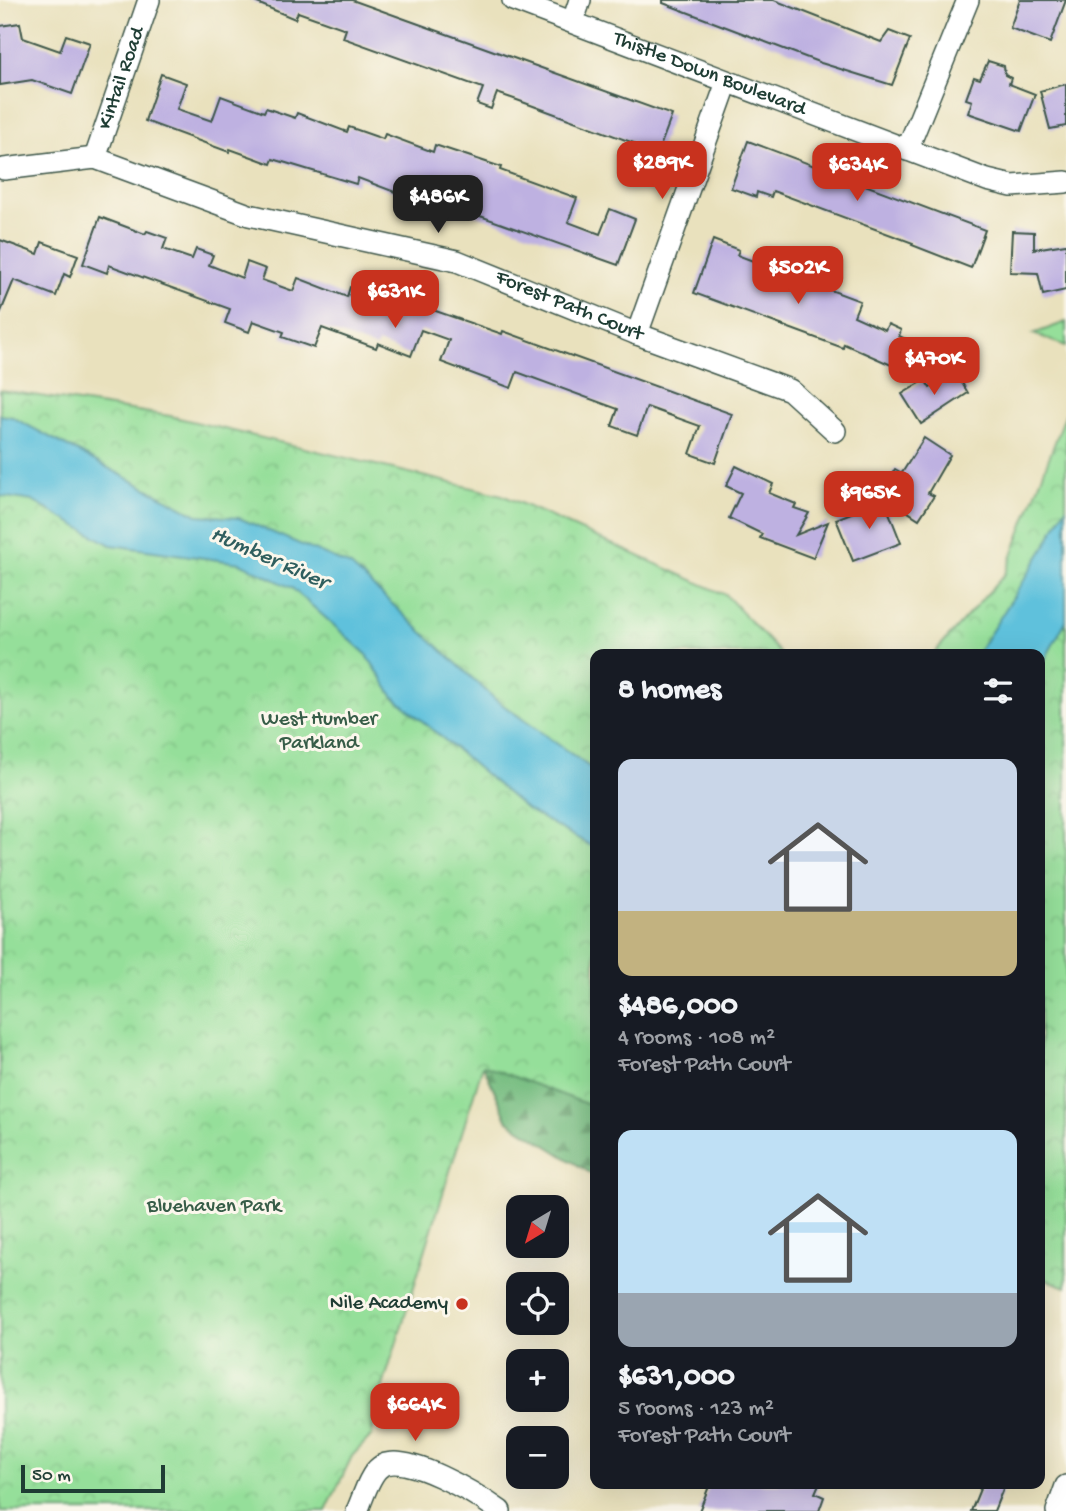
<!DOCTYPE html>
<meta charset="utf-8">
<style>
:root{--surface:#171b24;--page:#242831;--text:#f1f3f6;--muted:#9ea1a6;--accent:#c8321e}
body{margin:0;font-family:"Gochi Hand",sans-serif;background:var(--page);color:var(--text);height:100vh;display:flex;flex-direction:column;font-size:26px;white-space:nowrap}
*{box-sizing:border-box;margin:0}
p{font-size:23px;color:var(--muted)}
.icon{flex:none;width:38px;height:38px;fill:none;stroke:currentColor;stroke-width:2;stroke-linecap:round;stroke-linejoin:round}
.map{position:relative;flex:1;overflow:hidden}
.sheet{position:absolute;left:590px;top:649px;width:455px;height:840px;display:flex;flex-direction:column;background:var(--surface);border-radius:14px;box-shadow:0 7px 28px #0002}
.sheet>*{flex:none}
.needle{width:46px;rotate:218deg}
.controls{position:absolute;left:506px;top:1195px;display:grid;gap:14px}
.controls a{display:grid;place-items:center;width:63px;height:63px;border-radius:14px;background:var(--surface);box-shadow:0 7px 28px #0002;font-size:35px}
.scale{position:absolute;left:21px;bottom:18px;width:144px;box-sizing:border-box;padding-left:7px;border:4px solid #1f3d34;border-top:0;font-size:19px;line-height:24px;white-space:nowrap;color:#1f3d34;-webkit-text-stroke:5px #fbf7ec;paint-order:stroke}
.price{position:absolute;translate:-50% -60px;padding:0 16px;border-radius:14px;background:var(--accent);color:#fff;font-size:23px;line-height:46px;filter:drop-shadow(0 2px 4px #0008)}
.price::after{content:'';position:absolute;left:50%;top:42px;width:21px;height:16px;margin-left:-10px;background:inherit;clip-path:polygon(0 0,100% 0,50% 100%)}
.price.selected{background:#222;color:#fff}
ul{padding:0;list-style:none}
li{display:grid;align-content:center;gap:14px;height:371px;padding:0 28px}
li span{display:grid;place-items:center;height:217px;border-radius:14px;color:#555}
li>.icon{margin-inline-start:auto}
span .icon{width:126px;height:126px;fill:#fffc;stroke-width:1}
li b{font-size:30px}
h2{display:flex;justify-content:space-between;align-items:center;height:84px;padding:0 28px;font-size:30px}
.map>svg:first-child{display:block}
</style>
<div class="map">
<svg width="1066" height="1511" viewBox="0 0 1066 1511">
<defs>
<pattern id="forest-firs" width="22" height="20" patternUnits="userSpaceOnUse" patternTransform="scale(1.75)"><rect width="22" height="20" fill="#78be82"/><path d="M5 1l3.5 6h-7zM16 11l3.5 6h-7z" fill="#629c6b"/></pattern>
<pattern id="park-crowns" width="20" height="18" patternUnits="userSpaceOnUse" patternTransform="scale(1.75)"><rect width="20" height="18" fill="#95df9a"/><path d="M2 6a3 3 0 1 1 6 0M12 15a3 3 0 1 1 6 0" fill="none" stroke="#80c085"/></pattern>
</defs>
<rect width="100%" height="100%" fill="#fbf7ec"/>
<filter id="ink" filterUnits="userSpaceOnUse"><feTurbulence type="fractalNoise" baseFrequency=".0143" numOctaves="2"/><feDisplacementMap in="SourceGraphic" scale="14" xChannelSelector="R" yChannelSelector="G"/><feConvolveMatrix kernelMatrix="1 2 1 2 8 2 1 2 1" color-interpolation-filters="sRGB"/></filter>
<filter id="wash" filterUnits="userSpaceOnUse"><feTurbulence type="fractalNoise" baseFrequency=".00686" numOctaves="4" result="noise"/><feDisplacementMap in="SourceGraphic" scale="28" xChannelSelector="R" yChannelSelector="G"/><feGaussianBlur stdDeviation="1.57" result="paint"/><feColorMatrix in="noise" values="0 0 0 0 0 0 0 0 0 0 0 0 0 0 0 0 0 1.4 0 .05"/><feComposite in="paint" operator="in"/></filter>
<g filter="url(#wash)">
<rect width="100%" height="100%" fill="#e9e1bd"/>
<polygon fill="url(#forest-firs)" stroke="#4c7e5b" stroke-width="2" points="483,1065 595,1107 595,1176 508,1121"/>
<g fill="url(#park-crowns)" stroke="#5a8e67" stroke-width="2">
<polygon points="1066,322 1066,346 1033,334"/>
<polygon points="0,390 170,416 502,495 726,595 781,654 595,654 595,1107 483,1065 374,1415 372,1435 352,1456 326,1511 0,1511"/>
<polygon points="1066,413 1066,1287 1040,1277 1040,654 933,654 1005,574"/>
</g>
<g fill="#5ec1dc" stroke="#3e7f88" stroke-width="2">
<polygon points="0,415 12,417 197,515 239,518 351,566 496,700 595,771 595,848 526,809 393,696 366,654 292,588 240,563 111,545 32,501 0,496"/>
<polygon points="1066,507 1066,621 1040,668 1040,654 977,654 1045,547"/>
</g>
<g id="blocks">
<g fill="#beb1e1">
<polygon points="250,0 352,0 672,115 654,163 630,154 634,143 517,100 497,93 491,109 477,104 483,88 343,38 346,29 298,12 295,19"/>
<polygon points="663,0 774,0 881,42 889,31 910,39 892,85 821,63 663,3"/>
<polygon points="1020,0 1066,0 1050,43 1010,28"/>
<polygon points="20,23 23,38 60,51 66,35 90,43 72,94 32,80 0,85 0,26"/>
<polygon points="988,61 1004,66 1005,75 1011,78 1009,84 1035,94 1021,131 968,113 972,101 966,99 974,77 980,79"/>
<polygon points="161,74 186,83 177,109 212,121 221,96 264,112 266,108 295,118 297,113 347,132 349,127 383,139 385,134 433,152 435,145 501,167 500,170 577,198 568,222 600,234 610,209 635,219 618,265 483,217 401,191 400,194 358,178 356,184 273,159 271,164 230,149 229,152 145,121"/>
<polygon points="1066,84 1066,126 1050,129 1040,91"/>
<polygon points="748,141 985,230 971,268 912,245 913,243 773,191 771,197 757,192 756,197 731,188"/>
<polygon points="100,217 145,234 147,231 167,238 163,249 192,259 196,249 213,255 209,265 242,278 247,262 266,269 262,280 293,291 298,278 347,297 350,287 401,309 404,300 502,334 503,331 732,414 715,463 690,454 700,426 647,407 637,435 612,426 618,409 517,372 511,388 441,362 449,340 421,330 411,356 378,343 376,348 322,328 314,348 282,337 284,332 253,321 249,332 225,323 230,309 109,265 107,273 83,264"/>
<polygon points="1012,231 1034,232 1034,249 1066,244 1066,290 1043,295 1038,273 1010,272"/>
<polygon points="0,240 38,254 42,242 78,255 70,277 64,274 56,296 14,280 0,314"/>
<polygon points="713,240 739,250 737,255 860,301 854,316 885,330 888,324 901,330 899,336 919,345 907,372 844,344 843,348 694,293"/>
<polygon points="956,373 968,393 921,424 902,394 925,380 930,388"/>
<polygon points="924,438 950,455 928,493 934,496 919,519 888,499 895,496 883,488 895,469 902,473"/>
<polygon points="736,466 773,484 769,493 796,504 794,508 809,513 796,535 828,522 813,558 760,538 762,534 729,518 741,493 726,486"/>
<polygon points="884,500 901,543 853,561 836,519"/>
<polygon points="710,1484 819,1484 815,1493 824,1497 819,1511 699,1511"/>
<polygon points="982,1484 1005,1484 994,1511 971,1511"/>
</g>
</g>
</g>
<g filter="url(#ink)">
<use href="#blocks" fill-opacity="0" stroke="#3d5649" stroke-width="2"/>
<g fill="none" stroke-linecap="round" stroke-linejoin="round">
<g stroke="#3d5649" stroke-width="24">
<g id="minor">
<path id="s1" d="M513,0L987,180L1012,186L1066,182"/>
<polyline points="573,21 580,0"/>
<polyline points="907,150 968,0"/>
<path id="s2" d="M95,158L149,0"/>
<path id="s3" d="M4,169L95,158L249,215L457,261L637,334L790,390L835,431"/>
<polyline points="637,334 727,82"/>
<path d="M357,1511C363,1498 369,1475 380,1467C403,1449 479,1496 500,1511"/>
<polyline points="1057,1511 1066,1486"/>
</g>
</g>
<use href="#minor" stroke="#fff" stroke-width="21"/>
</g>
</g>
<circle fill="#c8321e" stroke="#fbf7ec" stroke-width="2.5" cx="462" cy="1304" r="7"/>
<g text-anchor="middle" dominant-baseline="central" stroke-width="6" stroke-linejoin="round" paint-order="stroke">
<g font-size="21" fill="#1f3d34" stroke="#fbf7ec">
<text stroke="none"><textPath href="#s1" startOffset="210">Thistle Down Boulevard</textPath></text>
<text stroke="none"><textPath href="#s2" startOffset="84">Kintail Road</textPath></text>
<text stroke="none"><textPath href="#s3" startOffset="590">Forest Path Court</textPath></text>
</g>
<g font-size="21" fill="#375d48" stroke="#fbf7ec">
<text x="319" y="720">West Humber<tspan x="319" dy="24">Parkland</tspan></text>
<text x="214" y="1207">Bluehaven Park</text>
</g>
<g font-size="21" fill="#1f3d34" stroke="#fbf7ec" text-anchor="end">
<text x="448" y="1304">Nile Academy</text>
</g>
<g font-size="23" font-style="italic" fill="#2f5e5e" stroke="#fbf7ec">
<text transform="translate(269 559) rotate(24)">Humber River</text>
</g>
</g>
</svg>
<div class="controls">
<a><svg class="needle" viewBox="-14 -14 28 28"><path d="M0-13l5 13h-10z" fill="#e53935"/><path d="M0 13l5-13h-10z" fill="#9ea1a6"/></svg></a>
<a><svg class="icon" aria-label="locate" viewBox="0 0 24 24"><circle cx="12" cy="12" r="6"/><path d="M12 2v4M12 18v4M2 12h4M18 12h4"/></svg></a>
<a>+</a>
<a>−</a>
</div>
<div class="scale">50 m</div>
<b class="price" style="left:662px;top:201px">$289K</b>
<b class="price" style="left:857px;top:203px">$634K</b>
<b class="price selected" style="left:438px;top:235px">$486K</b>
<b class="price" style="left:798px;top:306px">$502K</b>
<b class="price" style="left:395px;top:330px">$631K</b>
<b class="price" style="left:934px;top:397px">$470K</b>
<b class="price" style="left:869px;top:531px">$965K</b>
<b class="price" style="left:415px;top:1443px">$664K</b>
<section class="sheet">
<h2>8 homes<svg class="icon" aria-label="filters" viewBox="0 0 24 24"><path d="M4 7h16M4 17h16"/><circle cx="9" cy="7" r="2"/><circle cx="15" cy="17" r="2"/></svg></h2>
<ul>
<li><span style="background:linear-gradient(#c9d6e8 70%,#c2b280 0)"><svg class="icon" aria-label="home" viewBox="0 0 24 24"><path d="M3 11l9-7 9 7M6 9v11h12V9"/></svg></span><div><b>$486,000</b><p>4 rooms · 108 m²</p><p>Forest Path Court</p></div></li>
<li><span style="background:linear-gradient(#bfe0f5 75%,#9aa5b1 0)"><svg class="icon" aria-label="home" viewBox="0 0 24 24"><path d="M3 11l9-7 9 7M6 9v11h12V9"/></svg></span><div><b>$631,000</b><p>5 rooms · 123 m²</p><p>Forest Path Court</p></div></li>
</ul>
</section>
</div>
